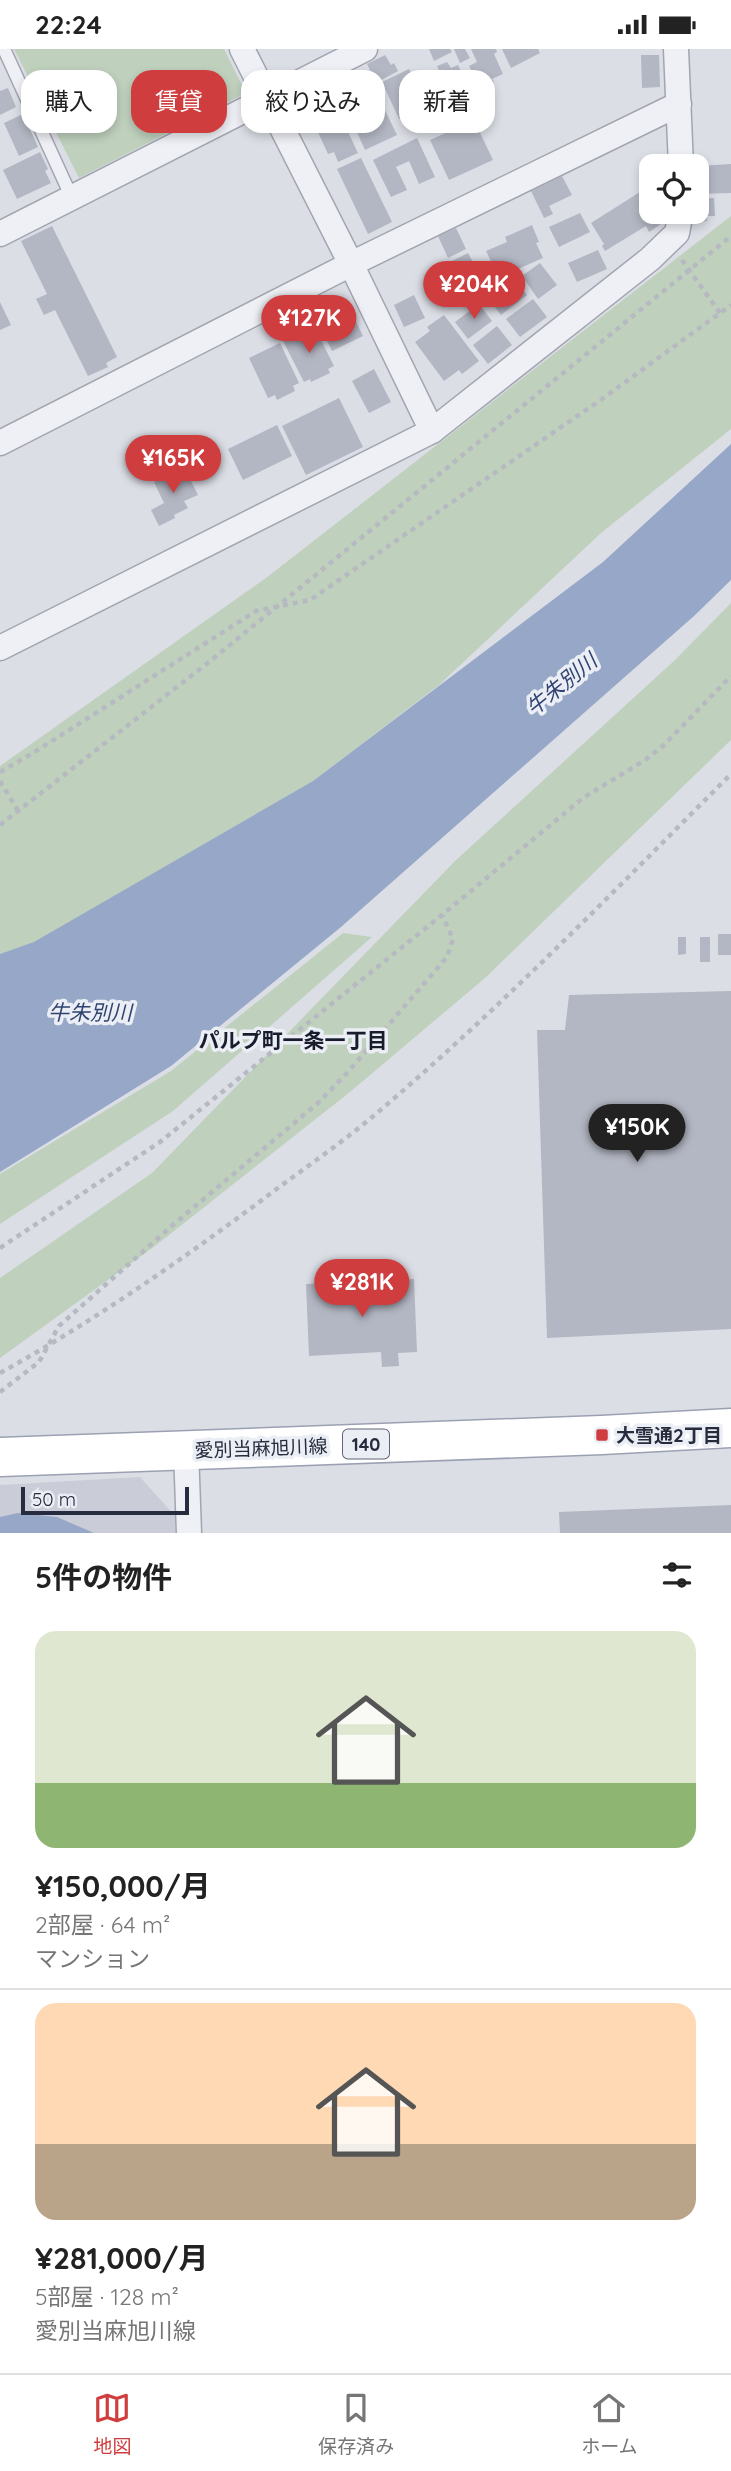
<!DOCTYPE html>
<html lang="ja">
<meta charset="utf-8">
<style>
:root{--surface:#fff;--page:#f2f2f2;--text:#222;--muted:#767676;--line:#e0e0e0;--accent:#cf3d3e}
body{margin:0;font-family:Quicksand,"Noto Sans JP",sans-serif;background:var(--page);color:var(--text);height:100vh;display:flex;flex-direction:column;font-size:26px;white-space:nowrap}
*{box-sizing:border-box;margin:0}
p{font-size:23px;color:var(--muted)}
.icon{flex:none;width:38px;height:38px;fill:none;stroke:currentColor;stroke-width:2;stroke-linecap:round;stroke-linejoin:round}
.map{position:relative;height:1484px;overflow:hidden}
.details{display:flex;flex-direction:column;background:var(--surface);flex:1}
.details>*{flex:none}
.banner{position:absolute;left:21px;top:21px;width:690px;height:63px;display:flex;gap:14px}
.tools{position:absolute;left:639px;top:105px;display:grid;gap:14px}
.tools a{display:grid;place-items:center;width:70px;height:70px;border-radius:14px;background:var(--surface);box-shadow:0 4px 10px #0003;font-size:35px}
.scale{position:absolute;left:21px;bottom:18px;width:168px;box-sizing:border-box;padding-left:7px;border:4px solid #262b3d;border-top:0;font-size:19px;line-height:24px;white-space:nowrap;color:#262b3d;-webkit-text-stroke:5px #ebeef4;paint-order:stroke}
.price{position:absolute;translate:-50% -60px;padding:0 16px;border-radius:24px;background:var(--accent);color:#fff;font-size:23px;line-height:46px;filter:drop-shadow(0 2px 4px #0008)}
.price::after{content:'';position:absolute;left:50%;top:42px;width:21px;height:16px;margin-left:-10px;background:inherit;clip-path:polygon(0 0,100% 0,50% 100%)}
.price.active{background:#222;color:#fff}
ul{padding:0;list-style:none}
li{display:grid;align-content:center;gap:14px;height:371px;padding:0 35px}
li+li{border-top:2px solid var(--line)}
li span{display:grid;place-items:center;height:217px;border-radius:21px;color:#555}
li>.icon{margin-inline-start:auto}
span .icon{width:126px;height:126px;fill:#fffc;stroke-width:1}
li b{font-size:30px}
h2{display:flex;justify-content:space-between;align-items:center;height:84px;padding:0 35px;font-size:30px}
.tag{padding:0 24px;border-radius:21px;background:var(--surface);box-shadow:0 4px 10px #0003;font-size:24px;line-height:63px}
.tag.active{background:var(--accent);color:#fff}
.status{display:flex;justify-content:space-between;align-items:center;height:49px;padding:0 35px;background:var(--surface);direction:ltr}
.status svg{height:19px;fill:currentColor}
.menu{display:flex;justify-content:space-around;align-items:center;height:98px;border-top:2px solid var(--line);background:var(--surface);font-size:19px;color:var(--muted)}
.menu a{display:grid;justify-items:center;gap:4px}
.menu .active{color:var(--accent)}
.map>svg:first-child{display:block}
</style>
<div class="status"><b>22:24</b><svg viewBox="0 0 49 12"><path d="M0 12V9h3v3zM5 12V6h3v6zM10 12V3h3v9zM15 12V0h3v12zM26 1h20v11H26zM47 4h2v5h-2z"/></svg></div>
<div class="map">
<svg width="731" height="1484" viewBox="0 0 731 1484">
<rect width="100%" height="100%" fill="#dcdee6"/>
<polygon fill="#cacdd8" points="140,1428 175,1467 176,1484 0,1484 0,1436"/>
<g fill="#bfd0bd">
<polygon points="14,0 224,0 246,44 79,129"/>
<polygon points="731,167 731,380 601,484 439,636 313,732 34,894 0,905 0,717 266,529"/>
<polygon points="731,554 731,691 485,929 350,1043 155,1197 0,1309 0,1229 152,1124 455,812 675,611"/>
<polygon points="343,884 372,888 173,1062 0,1175 0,1125 171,1022"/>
</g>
<g fill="#96a7c7">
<polygon points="731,395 731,531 694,567 341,878 171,1017 0,1123 0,905 34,893 313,732 603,513"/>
<polygon points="18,1464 57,1468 94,1484 0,1484 0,1468"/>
</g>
<g fill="#b3b7c3">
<polygon points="429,0 450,0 452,3 434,12"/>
<polygon points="454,0 465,0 470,9 460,14"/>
<polygon points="471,0 496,0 497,3 494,5 503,25 492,30 494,33 480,40 469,17 477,13"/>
<polygon points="502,0 538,0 540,4 511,19"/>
<polygon points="385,6 391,16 394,14 398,22 376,34 367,15"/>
<polygon points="641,6 659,6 660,38 642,39"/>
<polygon points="447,13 451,19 458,16 470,42 442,55 430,29 440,24 437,17"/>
<polygon points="409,20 431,67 408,78 403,68 399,70 382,33"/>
<polygon points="368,26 397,86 365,101 351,70 365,63 351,34"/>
<polygon points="8,39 16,58 0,66 0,42"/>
<polygon points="319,43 322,49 330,45 358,104 338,113 334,103 328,105 303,51"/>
<polygon points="147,52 149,56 155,53 159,62 154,64 156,69 149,73 147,67 142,70 138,61 143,58 141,54"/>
<polygon points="23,65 38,98 19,107 4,74"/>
<polygon points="474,71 493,111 449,131 430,91"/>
<polygon points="417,89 435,128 419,135 409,112 396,118 407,141 391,148 373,111"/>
<polygon points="40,103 48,120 45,122 51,134 17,150 3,121"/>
<polygon points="361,109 392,173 368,185 337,120"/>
<polygon points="731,115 731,144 698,145 697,117"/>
<polygon points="562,127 572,146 549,157 553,165 544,169 531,142"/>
<polygon points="651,136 651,163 666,163 670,169 649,183 646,177 605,202 602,197 604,195 591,174"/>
<polygon points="714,149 715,167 707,167 707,172 698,173 696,150"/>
<polygon points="580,164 590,183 559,198 549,178"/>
<polygon points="532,176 539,193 536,194 543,209 509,224 507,218 496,223 486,202 507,193 505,188"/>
<polygon points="52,177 117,308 106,314 108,318 88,327 55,261 44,266 36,250 47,245 21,192"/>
<polygon points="456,179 466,200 448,209 438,187"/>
<polygon points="598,201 607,220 577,233 568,214"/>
<polygon points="468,204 480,226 476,228 481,239 443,258 430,232 434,230 430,223"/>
<polygon points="540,214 557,236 538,250 522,227"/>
<polygon points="513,228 527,246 501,266 487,248"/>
<polygon points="414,246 425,269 404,278 394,256"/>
<polygon points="533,250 547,268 520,288 506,270"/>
<polygon points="0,253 11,276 0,281"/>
<polygon points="479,255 492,272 468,290 455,273"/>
<polygon points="349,258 363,287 332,302 318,273"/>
<polygon points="444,266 479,312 462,325 459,321 444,332 415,293 430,282 427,278"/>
<polygon points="314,277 334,317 328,320 330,324 311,333 310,330 304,333 283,292"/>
<polygon points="497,277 512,296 488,315 473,296"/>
<polygon points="280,294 299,334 293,337 295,342 277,351 275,346 268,349 249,309"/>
<polygon points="374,320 391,353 369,364 352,332"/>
<polygon points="339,349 363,398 306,426 282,377"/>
<polygon points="277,376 292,407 243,431 228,400"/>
<polygon points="184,418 198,446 184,452 188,459 174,466 175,469 159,477 151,461 164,454 154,433"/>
<rect x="718" y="885" width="13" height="21"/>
<polygon points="678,888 686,888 686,905 678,906"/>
<rect x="700" y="888" width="10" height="25"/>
<polygon points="731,942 731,1280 547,1289 537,981 565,981 569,946"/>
<polygon points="414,1230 417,1303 398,1304 399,1317 382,1318 381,1303 309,1307 306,1235"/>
<polygon points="731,1456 731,1484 560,1484 559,1463"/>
</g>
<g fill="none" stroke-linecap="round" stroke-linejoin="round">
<g stroke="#a2a5b0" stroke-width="15">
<polyline id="lane" points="4,0 72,149"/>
</g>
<g stroke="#a2a5b0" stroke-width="27">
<g id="street">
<polyline points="242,0 351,215 432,382"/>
<polyline points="676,0 681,117"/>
<polyline points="0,185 365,0"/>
<polyline points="0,394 351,215 679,55"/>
<polyline points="0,599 432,382 650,210 677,184 681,163"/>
<polyline points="186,1401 189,1484"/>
</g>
</g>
<g stroke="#9ba1b2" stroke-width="41">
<polyline id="primary" points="0,1408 602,1386 731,1379"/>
</g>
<g stroke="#b6b9c1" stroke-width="4.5" stroke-dasharray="5 5" stroke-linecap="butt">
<polyline points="682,211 720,264"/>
<polyline points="0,723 33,704 256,562 310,551 602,350 731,256"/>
<polyline points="0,732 18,762"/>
<polyline points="0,776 209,613 731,187"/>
<polyline points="0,1199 160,1093 442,866 583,749 645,711 663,697 731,627"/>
<path d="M0,1324C96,1271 186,1208 274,1142C306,1118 340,1095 371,1069C498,962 614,842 731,725"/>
<polyline points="0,1343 39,1313 59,1277 174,1175 318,1054 347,1024 447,908 453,890 442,866"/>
</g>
<use href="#lane" stroke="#eef0f5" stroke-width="12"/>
<use href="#street" stroke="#eef0f5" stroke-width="24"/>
<use href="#primary" stroke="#fff" stroke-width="38"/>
</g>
<rect fill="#cf3d3e" stroke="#ebeef4" stroke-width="2.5" x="595" y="1379" width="14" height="14" rx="3.5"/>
<g text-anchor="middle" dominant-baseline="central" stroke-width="7" stroke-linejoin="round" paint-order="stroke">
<rect fill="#ebeef4" stroke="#616674" stroke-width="2" x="343" y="1380.5" width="46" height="29" rx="5"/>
<g font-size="18" font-weight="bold" fill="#262b3d">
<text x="366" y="1395">140</text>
</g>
<g font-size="19" font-weight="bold" fill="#262b3d" stroke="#ebeef4" text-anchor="start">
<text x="616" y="1386">大雪通2丁目</text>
</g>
<g font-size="19" fill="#262b3d" stroke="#ebeef4">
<text transform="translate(261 1399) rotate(-2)">愛別当麻旭川線</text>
</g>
<g font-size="21" font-style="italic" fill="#304371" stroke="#ebeef4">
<text transform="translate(561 635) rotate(-39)">牛朱別川</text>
<text x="90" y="963">牛朱別川</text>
</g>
<g font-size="21" font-weight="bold" fill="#181c2d" stroke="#ebeef4">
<text x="293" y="991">パルプ町一条一丁目</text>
</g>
</g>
</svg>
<div class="tools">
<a><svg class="icon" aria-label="locate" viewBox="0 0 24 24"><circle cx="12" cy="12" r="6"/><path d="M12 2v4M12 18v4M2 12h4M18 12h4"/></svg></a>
</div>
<div class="scale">50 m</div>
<b class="price" style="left:474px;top:272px">¥204K</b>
<b class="price" style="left:309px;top:306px">¥127K</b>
<b class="price" style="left:173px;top:446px">¥165K</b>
<b class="price active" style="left:637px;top:1115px">¥150K</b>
<b class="price" style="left:362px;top:1270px">¥281K</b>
<div class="banner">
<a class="tag">購入</a>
<a class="tag active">賃貸</a>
<a class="tag">絞り込み</a>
<a class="tag">新着</a>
</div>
</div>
<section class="details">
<h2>5件の物件<svg class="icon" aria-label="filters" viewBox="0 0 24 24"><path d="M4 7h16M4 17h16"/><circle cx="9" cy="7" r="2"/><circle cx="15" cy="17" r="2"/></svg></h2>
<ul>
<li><span style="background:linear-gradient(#dfe7d0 70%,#8fb573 0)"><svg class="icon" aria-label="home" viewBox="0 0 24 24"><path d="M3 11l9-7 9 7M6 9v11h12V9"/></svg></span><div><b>¥150,000/月</b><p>2部屋 · 64 m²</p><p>マンション</p></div></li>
<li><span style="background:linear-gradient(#ffd9b3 65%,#b9a48a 0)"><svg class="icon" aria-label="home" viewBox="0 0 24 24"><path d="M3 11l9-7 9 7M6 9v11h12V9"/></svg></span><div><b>¥281,000/月</b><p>5部屋 · 128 m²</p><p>愛別当麻旭川線</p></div></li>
</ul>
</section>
<nav class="menu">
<a class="active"><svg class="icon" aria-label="map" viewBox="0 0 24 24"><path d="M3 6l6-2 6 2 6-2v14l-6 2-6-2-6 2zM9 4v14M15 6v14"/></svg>地図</a>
<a><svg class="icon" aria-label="saved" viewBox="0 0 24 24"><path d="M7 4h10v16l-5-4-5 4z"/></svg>保存済み</a>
<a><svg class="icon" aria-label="home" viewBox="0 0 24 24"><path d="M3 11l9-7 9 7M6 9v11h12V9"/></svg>ホーム</a>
</nav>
